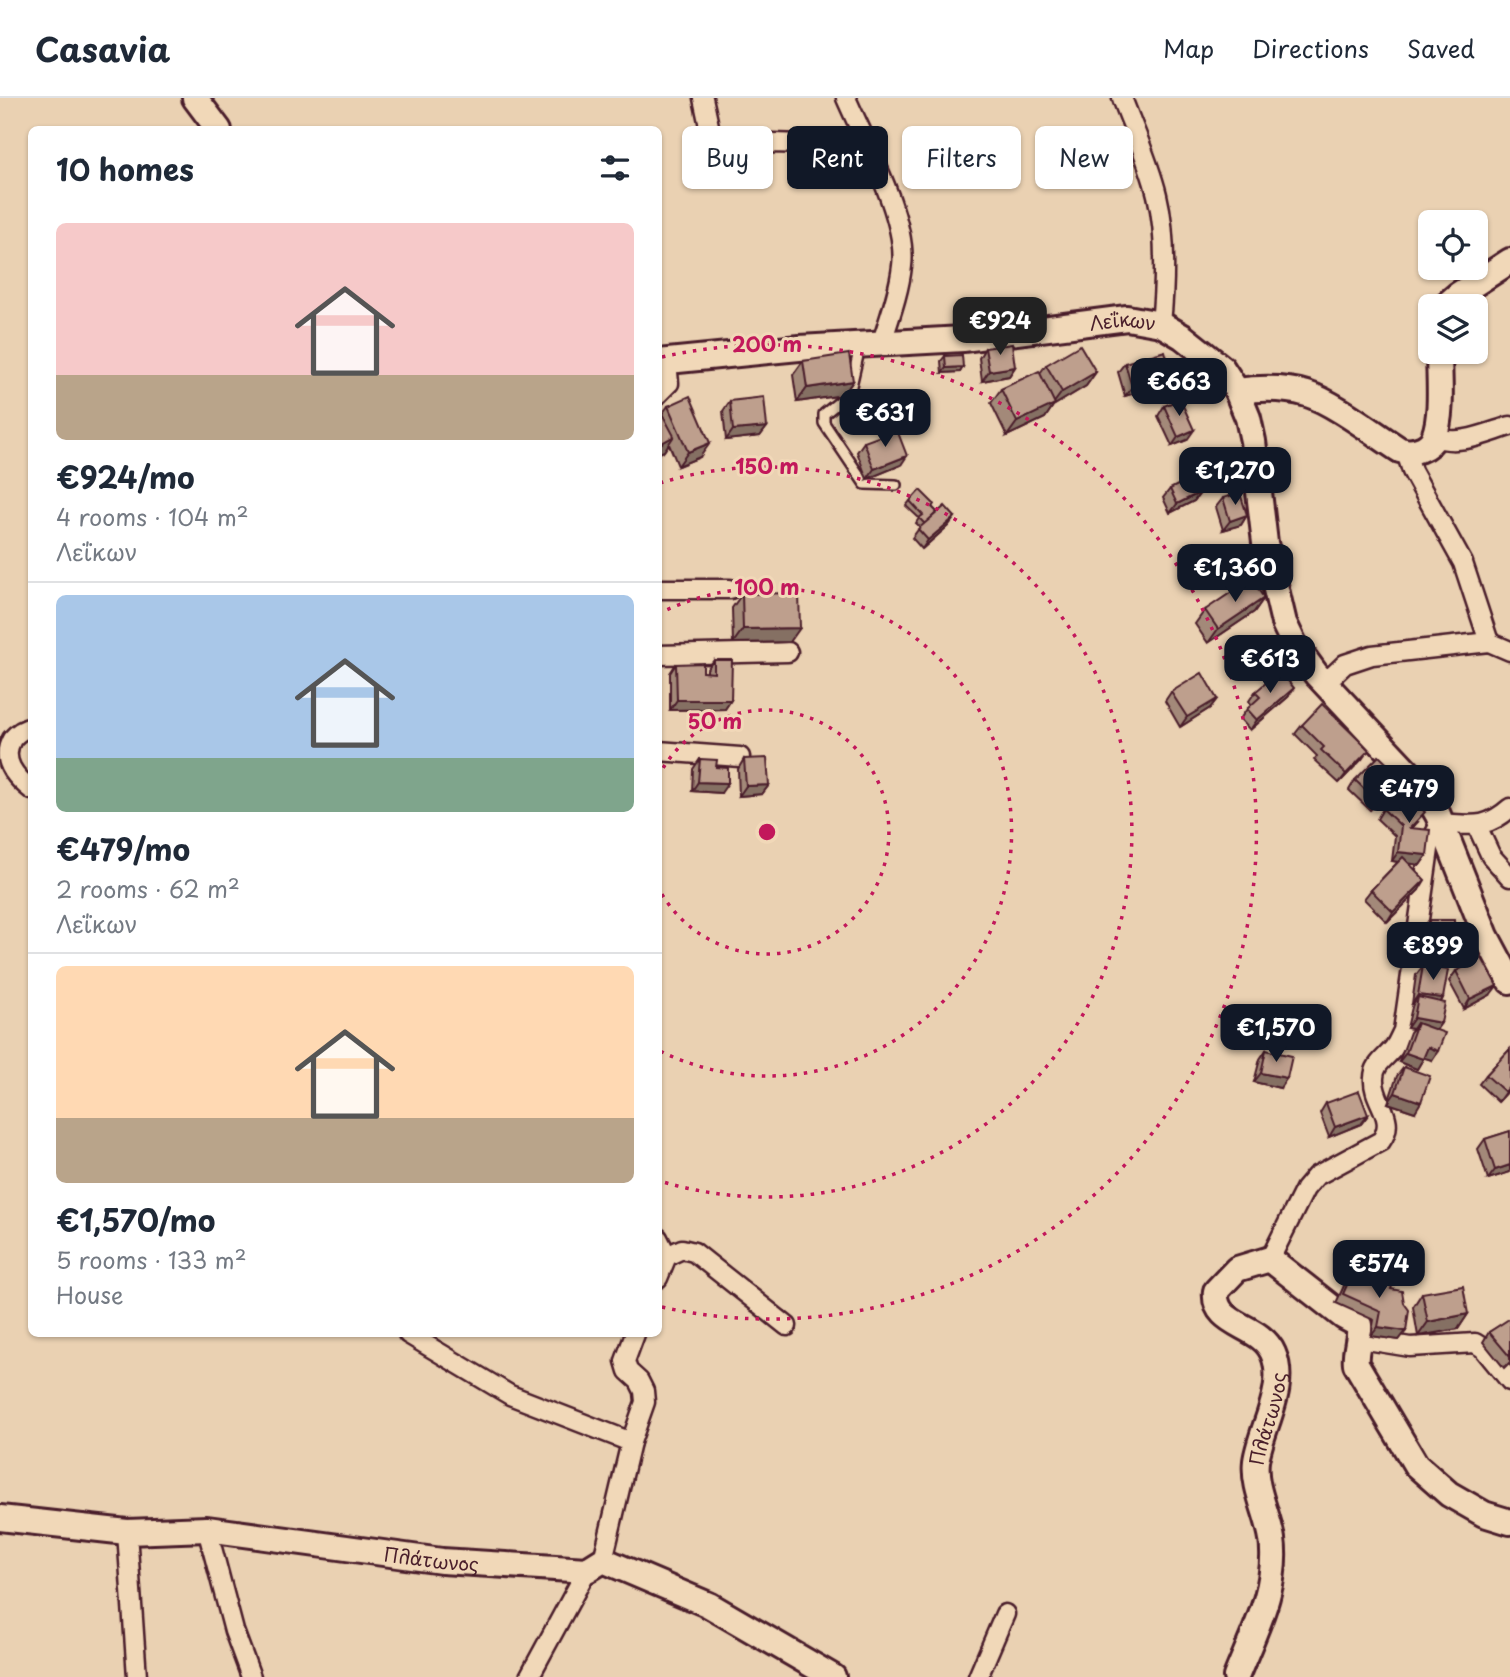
<!DOCTYPE html>
<meta charset="utf-8">
<style>
:root{--surface:#fff;--page:#f2f2f3;--text:#1f2937;--muted:#747a83;--line:#e0e1e3;--accent:#111827}
body{margin:0;font-family:"Playpen Sans",sans-serif;background:var(--page);color:var(--text);height:100vh;display:flex;flex-direction:column;font-size:26px;white-space:nowrap}
*{box-sizing:border-box;margin:0}
p{font-size:23px;color:var(--muted)}
.icon{flex:none;width:38px;height:38px;fill:none;stroke:currentColor;stroke-width:2;stroke-linecap:round;stroke-linejoin:round}
.map{position:relative;flex:1;overflow:hidden}
.side{position:absolute;left:28px;top:28px;width:634px;height:1211px;display:flex;flex-direction:column;background:var(--surface);border-radius:10px;box-shadow:0 2px 5px #0004}
.side>*{flex:none}
.guide{position:absolute;left:682px;top:28px;width:665px;height:63px;display:flex;gap:14px}
.fabs{position:absolute;left:1418px;top:112px;display:grid;gap:14px}
.fabs a{display:grid;place-items:center;width:70px;height:70px;border-radius:10px;background:var(--surface);box-shadow:0 2px 5px #0004;font-size:35px}
.price{position:absolute;translate:-50% -60px;padding:0 16px;border-radius:14px;background:var(--accent);color:#fff;font-size:23px;line-height:46px;filter:drop-shadow(0 2px 4px #0008)}
.price::after{content:'';position:absolute;left:50%;top:42px;width:21px;height:16px;margin-left:-10px;background:inherit;clip-path:polygon(0 0,100% 0,50% 100%)}
.price.current{background:#222;color:#fff}
ul{padding:0;list-style:none}
li{display:grid;align-content:center;gap:14px;height:371px;padding:0 28px}
li+li{border-top:2px solid var(--line)}
li span{display:grid;place-items:center;height:217px;border-radius:10px;color:#555}
li>.icon{margin-inline-start:auto}
span .icon{width:126px;height:126px;fill:#fffc;stroke-width:1}
li b{font-size:30px}
h2{display:flex;justify-content:space-between;align-items:center;height:84px;padding:0 28px;font-size:30px}
.tag{padding:0 24px;border-radius:10px;background:var(--surface);box-shadow:0 2px 5px #0004;font-size:24px;line-height:63px}
.tag.current{background:var(--accent);color:#fff}
header{display:flex;align-items:center;gap:42px;box-sizing:border-box;height:98px;padding:0 35px;background:var(--surface);border-bottom:2px solid var(--line)}
header strong{font-size:33px}
nav{display:flex;gap:38px;margin-inline-start:auto;font-size:24px}
.map>svg:first-child{display:block}
</style>
<header>
<strong>Casavia</strong>
<nav><a>Map</a><a>Directions</a><a>Saved</a></nav>
</header>
<div class="map">
<svg width="1510" height="1579" viewBox="0 0 1510 1579">
<rect width="100%" height="100%" fill="#ead1b2"/>
<filter id="ink" filterUnits="userSpaceOnUse"><feTurbulence type="fractalNoise" baseFrequency=".0143" numOctaves="2"/><feDisplacementMap in="SourceGraphic" scale="14" xChannelSelector="R" yChannelSelector="G"/><feConvolveMatrix kernelMatrix="1 2 1 2 8 2 1 2 1" color-interpolation-filters="sRGB"/></filter>
<g filter="url(#ink)">
<g fill="none" stroke-linecap="round" stroke-linejoin="round">
<g stroke="#4a1f2b" stroke-width="14">
<polyline id="lane" points="860,249 851,288 844,300 824,316 824,325 865,386 896,387"/>
</g>
<g stroke="#4a1f2b" stroke-width="23">
<g id="street">
<polyline points="703,0 712,42 719,52 730,53 773,45 866,48"/>
<path d="M846,0C865,44 908,122 902,168C899,195 889,221 881,247"/>
<path d="M1122,0C1134,32 1149,64 1157,97C1167,138 1165,185 1161,226"/>
<polyline points="658,296 669,285 667,264"/>
<path d="M1434,339C1460,348 1484,336 1510,328"/>
<polyline points="1406,354 1412,373 1463,465 1489,544"/>
<polyline points="658,491 730,491"/>
<polyline points="658,557 788,554"/>
<polyline points="1325,585 1345,566 1372,557 1489,544 1510,553"/>
<path d="M32,629C23,631 18,634 12,641C0,662 15,679 32,692"/>
<polyline points="658,653 740,659"/>
<polyline points="1477,728 1491,758 1510,779"/>
<polyline points="658,1140 667,1158 658,1180"/>
<polyline points="667,1158 682,1151 694,1154 787,1228"/>
<path d="M1270,1161L1305,1091L1316,1078L1381,1043C1398,1019 1372,1004 1374,980C1374,965 1388,959 1395,948C1398,944 1400,938 1403,933L1430,744L1441,725C1472,727 1485,732 1510,710"/>
<polyline points="408,1236 510,1297 631,1344"/>
<polyline points="1361,1241 1410,1249 1475,1245 1483,1250 1510,1283"/>
<polyline points="207,1431 234,1533 251,1579"/>
<polyline points="127,1434 137,1579"/>
<polyline points="603,1462 631,1344 645,1304 644,1293 639,1283 628,1273 625,1263 635,1236"/>
<polyline points="529,1579 587,1472"/>
<polyline points="978,1579 1005,1516"/>
</g>
</g>
<g stroke="#4a1f2b" stroke-width="30">
<g id="secondary">
<polyline points="195,0 219,32"/>
<polyline points="1445,208 1459,196 1510,163"/>
<path id="s1" d="M658,264L799,250L963,241L1127,220L1161,226L1183,239L1222,270L1237,293L1248,320L1253,343L1265,445L1284,525L1294,546L1316,576L1422,689L1438,717L1486,838L1510,883"/>
<path d="M1237,293C1260,290 1284,289 1307,296C1333,304 1375,336 1400,352C1412,356 1429,351 1434,339C1443,317 1439,278 1439,254"/>
<path id="s2" d="M0,1420L127,1434L207,1431L442,1463L587,1472L603,1462L709,1507L833,1579"/>
<path id="s3" d="M1236,1579C1253,1536 1279,1489 1272,1441C1268,1415 1253,1389 1256,1363C1261,1329 1288,1289 1273,1255C1260,1225 1212,1229 1216,1193L1237,1171L1270,1161L1344,1219L1359,1227C1361,1242 1354,1252 1356,1266L1416,1367L1449,1396L1484,1416L1510,1424"/>
</g>
</g>
<use href="#lane" stroke="#f1d8b8" stroke-width="9"/>
<use href="#street" stroke="#f1d8b8" stroke-width="18"/>
<use href="#secondary" stroke="#f1d8b8" stroke-width="24"/>
</g>
<g fill="#a38979" stroke="#4a1f2b" stroke-width="2">
<polygon points="985,250 1015,269 1009,278 982,283 979,260"/>
<polygon points="945,258 963,269 960,274 942,275 941,263"/>
<polygon points="803,263 853,283 843,297 797,304 793,277"/>
<polygon points="1125,265 1172,277 1165,286 1125,298 1118,274"/>
<polygon points="1046,267 1096,274 1086,288 1053,308 1045,320 1007,338 991,305 1001,291 1040,275"/>
<polygon points="730,303 767,329 760,338 726,342 723,313"/>
<polygon points="668,308 700,359 678,368 669,346 664,353 662,316"/>
<polygon points="1164,308 1187,342 1172,348 1158,318"/>
<polygon points="864,344 901,367 867,381 857,354"/>
<polygon points="1170,391 1201,394 1194,403 1170,415 1163,400"/>
<polygon points="1223,400 1247,417 1241,427 1223,432 1216,409"/>
<polygon points="910,403 934,406 932,409 937,414 955,419 948,428 922,451 912,440 920,429 916,425 919,420 906,408"/>
<polygon points="742,496 790,544 733,545 732,510"/>
<polygon points="1264,500 1254,514 1208,545 1195,526 1205,512"/>
<polygon points="714,562 731,602 725,611 670,612 670,575 676,566 703,574 707,575 707,571"/>
<polygon points="1171,594 1217,601 1210,610 1180,629 1165,603"/>
<polygon points="1255,594 1288,599 1250,632 1240,621 1247,611 1252,607 1249,603"/>
<polygon points="1302,627 1362,661 1339,685 1314,662 1317,658 1295,636"/>
<polygon points="700,661 716,669 721,695 692,693 693,671"/>
<polygon points="744,661 769,687 762,696 739,698 738,671"/>
<polygon points="1355,682 1393,687 1370,712 1349,692"/>
<polygon points="1383,711 1418,724 1412,730 1427,757 1420,767 1409,765 1419,792 1387,824 1364,801 1371,792 1398,764 1392,763 1395,738 1377,721"/>
<polygon points="1429,822 1455,846 1448,856 1423,856 1422,831"/>
<polygon points="1423,868 1443,900 1441,904 1441,925 1436,932 1432,962 1424,959 1417,971 1399,964 1410,934 1413,931 1407,930 1412,909 1413,906 1412,906 1416,877"/>
<polygon points="1456,873 1490,897 1464,911 1449,883"/>
<polygon points="1510,951 1510,991 1498,1004 1479,986 1486,977"/>
<polygon points="1266,952 1280,990 1254,984 1260,961"/>
<polygon points="1404,969 1415,1014 1388,1005 1397,978"/>
<polygon points="1326,1005 1368,1017 1361,1026 1329,1039 1320,1015"/>
<polygon points="1510,1033 1510,1074 1488,1081 1478,1051 1485,1041"/>
<polygon points="1354,1171 1391,1191 1404,1205 1406,1233 1399,1242 1371,1238 1374,1222 1336,1205 1347,1181"/>
<polygon points="1422,1195 1468,1216 1458,1231 1418,1238 1413,1209"/>
<polygon points="1510,1222 1510,1264 1504,1270 1483,1244 1489,1234"/>
</g>
<g fill="#856f63" stroke="#4a1f2b" stroke-width="2">
<polygon points="963,269 960,274 942,275 946,270"/>
<polygon points="1015,269 1009,278 982,283 989,273"/>
<polygon points="1096,274 1086,288 1053,308 1045,320 1007,338 1017,324 1053,306 1062,294"/>
<polygon points="1172,277 1165,286 1125,298 1132,289"/>
<polygon points="853,283 843,297 797,304 807,290"/>
<polygon points="767,329 760,338 726,342 733,332"/>
<polygon points="1194,332 1187,342 1172,348 1178,339"/>
<polygon points="674,338 664,353 658,356 658,347"/>
<polygon points="710,345 700,359 678,368 688,354"/>
<polygon points="907,358 901,367 867,381 874,371"/>
<polygon points="1201,394 1194,403 1170,415 1177,406"/>
<polygon points="1247,417 1241,427 1223,432 1230,423"/>
<polygon points="955,419 948,428 922,451 928,442"/>
<polygon points="1264,500 1254,514 1208,545 1218,531"/>
<polygon points="800,530 790,544 733,545 743,531"/>
<polygon points="1294,590 1288,599 1250,632 1257,622"/>
<polygon points="1217,601 1210,610 1180,629 1187,619"/>
<polygon points="677,602 731,602 725,611 670,612"/>
<polygon points="1369,652 1362,661 1339,685 1346,676"/>
<polygon points="1400,678 1393,687 1370,712 1376,702"/>
<polygon points="698,684 728,685 721,695 692,693"/>
<polygon points="769,687 762,696 739,698 746,688"/>
<polygon points="1398,754 1427,757 1420,767 1392,763"/>
<polygon points="1425,782 1419,792 1387,824 1393,814"/>
<polygon points="1455,846 1448,856 1423,856 1429,847"/>
<polygon points="1497,888 1490,897 1464,911 1470,901"/>
<polygon points="1418,897 1443,900 1437,910 1418,899 1413,906 1412,906"/>
<polygon points="1414,920 1441,925 1434,935 1417,925 1413,931 1407,930"/>
<polygon points="1428,949 1438,953 1432,962 1421,959"/>
<polygon points="1406,955 1423,961 1417,971 1399,964"/>
<polygon points="1261,975 1287,980 1280,990 1254,984"/>
<polygon points="1510,988 1510,991 1498,1004 1505,994"/>
<polygon points="1395,995 1421,1004 1415,1014 1388,1005"/>
<polygon points="1368,1017 1361,1026 1329,1039 1335,1029"/>
<polygon points="1510,1067 1510,1074 1488,1081 1495,1072"/>
<polygon points="1468,1216 1458,1231 1418,1238 1428,1224"/>
<polygon points="1378,1229 1406,1233 1399,1242 1371,1238"/>
</g>
<g fill="#be9f8d" stroke="#4a1f2b" stroke-width="2">
<polygon points="1012,246 1015,269 989,273 985,250"/>
<polygon points="1080,247 1096,274 1062,294 1046,267"/>
<polygon points="1165,253 1172,277 1132,289 1125,265"/>
<polygon points="849,256 853,283 807,290 803,263"/>
<polygon points="962,257 963,269 946,270 945,258"/>
<polygon points="1039,273 1055,306 1017,324 1001,291"/>
<polygon points="690,298 710,345 688,354 668,308"/>
<polygon points="764,299 767,329 733,332 730,303"/>
<polygon points="1180,301 1194,332 1178,339 1164,308"/>
<polygon points="658,308 674,338 658,347"/>
<polygon points="897,332 907,358 874,371 864,344"/>
<polygon points="1193,379 1201,394 1177,406 1170,391"/>
<polygon points="920,392 934,406 932,409 937,414 925,426 919,420 923,417 910,403"/>
<polygon points="1240,395 1247,417 1230,423 1223,400"/>
<polygon points="945,408 955,419 928,442 918,431"/>
<polygon points="1251,481 1264,500 1218,531 1205,512"/>
<polygon points="799,495 800,530 743,531 742,496"/>
<polygon points="714,562 732,562 731,602 677,602 676,566 703,565 703,574 714,575"/>
<polygon points="1280,573 1294,590 1257,622 1247,611 1260,599 1255,594"/>
<polygon points="1202,575 1217,601 1187,619 1171,594"/>
<polygon points="1322,606 1369,652 1346,676 1321,652 1324,649 1302,627"/>
<polygon points="1379,658 1400,678 1376,702 1355,682"/>
<polygon points="767,660 769,687 746,688 744,661"/>
<polygon points="700,661 717,662 716,669 728,670 728,685 698,684"/>
<polygon points="1401,692 1425,714 1410,730 1430,732 1427,757 1398,754 1401,728 1383,711"/>
<polygon points="1403,759 1425,782 1393,814 1371,792"/>
<polygon points="1429,822 1454,822 1455,846 1429,847"/>
<polygon points="1482,860 1497,888 1470,901 1456,873"/>
<polygon points="1423,868 1448,872 1443,900 1418,897"/>
<polygon points="1418,899 1445,905 1441,925 1414,920"/>
<polygon points="1417,925 1445,935 1438,953 1428,949 1423,961 1406,955"/>
<polygon points="1510,951 1510,988 1505,994 1486,977"/>
<polygon points="1266,952 1292,958 1287,980 1261,975"/>
<polygon points="1404,969 1430,978 1421,1004 1395,995"/>
<polygon points="1359,993 1368,1017 1335,1029 1326,1005"/>
<polygon points="1510,1033 1510,1067 1495,1072 1485,1041"/>
<polygon points="1354,1171 1392,1188 1391,1191 1402,1193 1404,1205 1409,1212 1406,1233 1378,1229 1381,1213 1343,1196"/>
<polygon points="1463,1188 1468,1216 1428,1224 1422,1195"/>
<polygon points="1509,1221 1510,1222 1510,1259 1489,1234"/>
</g>
</g>
<g fill="none" stroke="#c2185b" stroke-width="3.5" stroke-dasharray="3.5 7">
<path d="M658 679A122 122 0 1 1 658 789"/>
<path d="M658 516A244 244 0 1 1 658 952"/>
<path d="M660 385A365 365 0 1 1 660 1083"/>
<path d="M662 259A487 487 0 1 1 662 1209"/>
</g>
<g text-anchor="middle" dominant-baseline="central" stroke-width="6" stroke-linejoin="round" paint-order="stroke">
<g font-size="19" fill="#4a1f2b" stroke="#f1d8b8">
<text stroke="none"><textPath href="#s1" startOffset="467">Λεΐκων</textPath></text>
<text stroke="none"><textPath href="#s3" startOffset="268">Πλάτωνος</textPath></text>
<text stroke="none"><textPath href="#s2" startOffset="434">Πλάτωνος</textPath></text>
</g>
</g>
<circle cx="767" cy="734" r="10" fill="#c2185b" stroke="#f1d8b8" stroke-width="3.5"/>
<g font-size="21" text-anchor="middle" font-weight="bold" fill="#c2185b" stroke="#f1d8b8" stroke-width="6" stroke-linejoin="round" paint-order="stroke">
<text x="767" y="254">200 m</text>
<text x="767" y="376">150 m</text>
<text x="767" y="497">100 m</text>
<text x="715" y="631">50 m</text>
</g>
</svg>
<div class="fabs">
<a><svg class="icon" aria-label="locate" viewBox="0 0 24 24"><circle cx="12" cy="12" r="6"/><path d="M12 2v4M12 18v4M2 12h4M18 12h4"/></svg></a>
<a><svg class="icon" aria-label="layers" viewBox="0 0 24 24"><path d="M12 4l9 5-9 5-9-5zM3 14l9 5 9-5"/></svg></a>
</div>
<b class="price current" style="left:1000px;top:259px">€924</b>
<b class="price" style="left:1179px;top:320px">€663</b>
<b class="price" style="left:885px;top:351px">€631</b>
<b class="price" style="left:1235px;top:409px">€1,270</b>
<b class="price" style="left:1235px;top:506px">€1,360</b>
<b class="price" style="left:1270px;top:597px">€613</b>
<b class="price" style="left:1409px;top:727px">€479</b>
<b class="price" style="left:1433px;top:884px">€899</b>
<b class="price" style="left:1276px;top:966px">€1,570</b>
<b class="price" style="left:1379px;top:1202px">€574</b>
<div class="guide">
<a class="tag">Buy</a>
<a class="tag current">Rent</a>
<a class="tag">Filters</a>
<a class="tag">New</a>
</div>
<section class="side">
<h2>10 homes<svg class="icon" aria-label="filters" viewBox="0 0 24 24"><path d="M4 7h16M4 17h16"/><circle cx="9" cy="7" r="2"/><circle cx="15" cy="17" r="2"/></svg></h2>
<ul>
<li><span style="background:linear-gradient(#f6c9c9 70%,#b9a48a 0)"><svg class="icon" aria-label="home" viewBox="0 0 24 24"><path d="M3 11l9-7 9 7M6 9v11h12V9"/></svg></span><div><b>€924/mo</b><p>4 rooms · 104 m²</p><p>Λεΐκων</p></div></li>
<li><span style="background:linear-gradient(#a9c7e8 75%,#7fa58c 0)"><svg class="icon" aria-label="home" viewBox="0 0 24 24"><path d="M3 11l9-7 9 7M6 9v11h12V9"/></svg></span><div><b>€479/mo</b><p>2 rooms · 62 m²</p><p>Λεΐκων</p></div></li>
<li><span style="background:linear-gradient(#ffd9b3 70%,#b9a48a 0)"><svg class="icon" aria-label="home" viewBox="0 0 24 24"><path d="M3 11l9-7 9 7M6 9v11h12V9"/></svg></span><div><b>€1,570/mo</b><p>5 rooms · 133 m²</p><p>House</p></div></li>
</ul>
</section>
</div>
